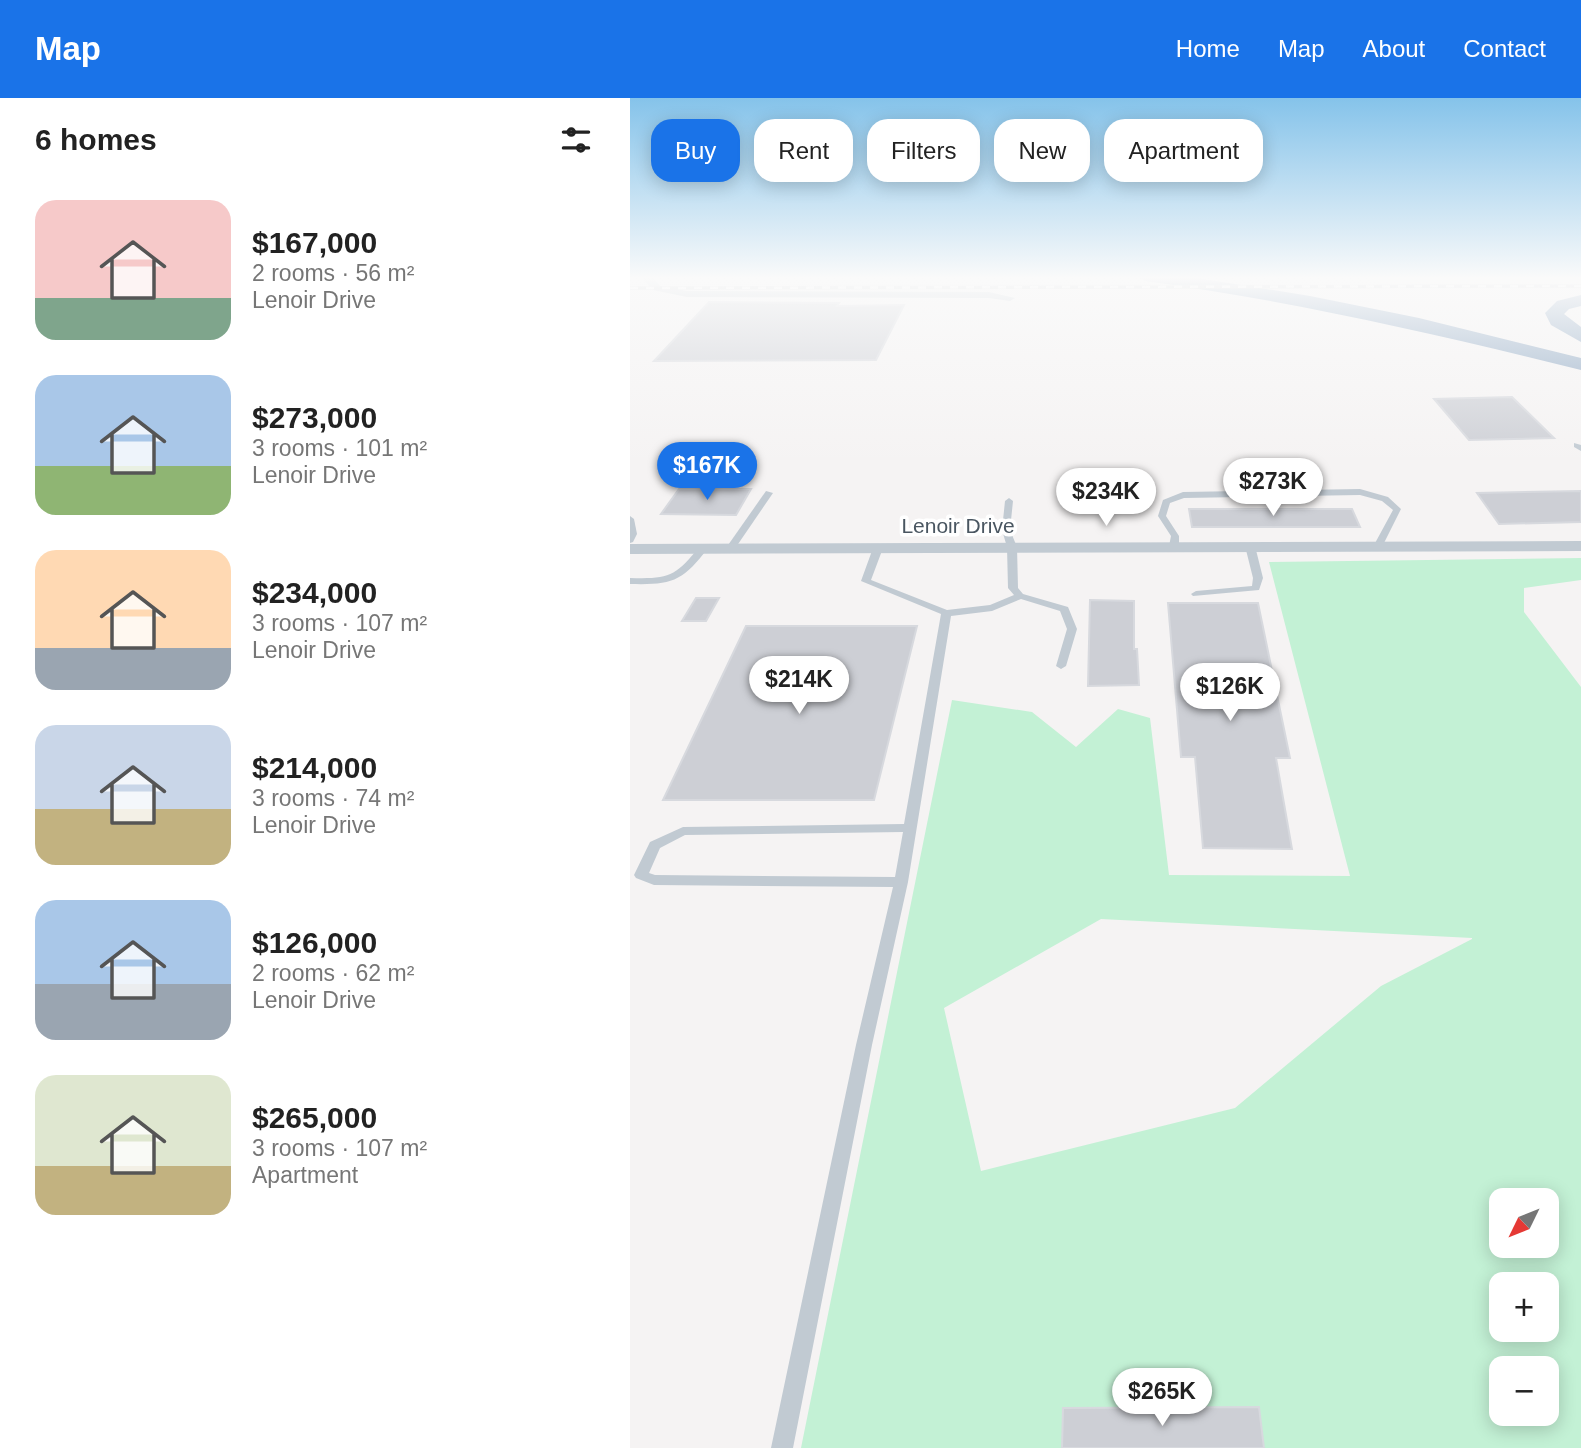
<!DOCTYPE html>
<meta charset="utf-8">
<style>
:root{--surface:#fff;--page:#f6f6f6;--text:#222;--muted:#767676;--accent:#1a73e8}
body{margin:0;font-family:Arial,sans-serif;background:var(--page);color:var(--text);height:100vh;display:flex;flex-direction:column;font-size:26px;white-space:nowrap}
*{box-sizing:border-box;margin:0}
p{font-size:23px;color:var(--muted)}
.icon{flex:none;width:38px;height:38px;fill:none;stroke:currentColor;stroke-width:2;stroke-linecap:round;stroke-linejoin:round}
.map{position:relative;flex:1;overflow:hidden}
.side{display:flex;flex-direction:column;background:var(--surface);width:630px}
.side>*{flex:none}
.banner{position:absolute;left:21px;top:21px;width:665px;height:63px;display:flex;gap:14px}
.needle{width:46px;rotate:227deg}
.buttons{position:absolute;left:859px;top:1090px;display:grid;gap:14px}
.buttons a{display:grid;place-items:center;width:70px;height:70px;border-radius:14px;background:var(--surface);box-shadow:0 4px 18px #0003;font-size:35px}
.price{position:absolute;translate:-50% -60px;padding:0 16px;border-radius:24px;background:#fff;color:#222;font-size:23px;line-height:46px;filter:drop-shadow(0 2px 4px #0008)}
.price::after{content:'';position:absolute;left:50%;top:42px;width:21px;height:16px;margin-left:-10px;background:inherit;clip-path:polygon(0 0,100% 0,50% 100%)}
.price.on{background:var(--accent);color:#fff}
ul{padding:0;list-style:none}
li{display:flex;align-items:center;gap:21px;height:175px;padding:0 35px}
li span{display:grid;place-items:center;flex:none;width:196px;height:140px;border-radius:21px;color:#555}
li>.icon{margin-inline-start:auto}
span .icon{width:84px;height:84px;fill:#fffc;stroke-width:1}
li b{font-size:30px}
h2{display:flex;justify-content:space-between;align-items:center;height:84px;padding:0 35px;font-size:30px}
.tag{padding:0 24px;border-radius:21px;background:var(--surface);box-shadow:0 4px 18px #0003;font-size:24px;line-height:63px}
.tag.on{background:var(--accent);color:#fff}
header{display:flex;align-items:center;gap:42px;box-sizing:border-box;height:98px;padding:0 35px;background:var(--accent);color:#fff}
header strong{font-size:33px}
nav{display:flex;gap:38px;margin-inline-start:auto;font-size:24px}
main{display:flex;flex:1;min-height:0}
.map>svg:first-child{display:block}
</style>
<header>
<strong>Map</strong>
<nav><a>Home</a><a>Map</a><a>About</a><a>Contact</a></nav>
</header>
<main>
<section class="side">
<h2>6 homes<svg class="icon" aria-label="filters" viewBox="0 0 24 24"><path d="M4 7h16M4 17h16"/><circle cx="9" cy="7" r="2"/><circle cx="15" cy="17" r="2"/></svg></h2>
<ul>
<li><span style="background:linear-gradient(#f6c9c9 70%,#7fa58c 0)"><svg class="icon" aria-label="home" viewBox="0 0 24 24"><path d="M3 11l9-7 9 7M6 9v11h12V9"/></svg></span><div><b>$167,000</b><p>2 rooms · 56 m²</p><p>Lenoir Drive</p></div></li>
<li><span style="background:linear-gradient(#a9c7e8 65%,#8fb573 0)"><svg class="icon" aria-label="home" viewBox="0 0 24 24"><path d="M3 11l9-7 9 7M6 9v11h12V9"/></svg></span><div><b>$273,000</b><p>3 rooms · 101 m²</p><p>Lenoir Drive</p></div></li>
<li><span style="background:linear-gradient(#ffd9b3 70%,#9aa5b1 0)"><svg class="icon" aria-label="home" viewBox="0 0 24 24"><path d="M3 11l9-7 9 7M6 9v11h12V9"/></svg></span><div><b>$234,000</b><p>3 rooms · 107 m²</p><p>Lenoir Drive</p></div></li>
<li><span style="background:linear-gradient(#c9d6e8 60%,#c2b280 0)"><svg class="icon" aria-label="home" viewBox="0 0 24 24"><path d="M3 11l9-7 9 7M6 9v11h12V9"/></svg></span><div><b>$214,000</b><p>3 rooms · 74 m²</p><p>Lenoir Drive</p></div></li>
<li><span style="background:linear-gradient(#a9c7e8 60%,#9aa5b1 0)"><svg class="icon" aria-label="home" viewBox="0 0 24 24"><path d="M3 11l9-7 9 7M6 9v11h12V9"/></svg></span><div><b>$126,000</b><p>2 rooms · 62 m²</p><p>Lenoir Drive</p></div></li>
<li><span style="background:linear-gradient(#dfe7d0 65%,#c2b280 0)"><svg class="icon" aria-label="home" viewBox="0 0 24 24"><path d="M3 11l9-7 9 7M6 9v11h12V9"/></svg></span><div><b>$265,000</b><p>3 rooms · 107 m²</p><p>Apartment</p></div></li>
</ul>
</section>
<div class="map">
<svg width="951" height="1350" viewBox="0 0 951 1350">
<rect width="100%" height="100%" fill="#f5f3f3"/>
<polygon fill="#fdf9ef" points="739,178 951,178 951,186 750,186"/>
<path fill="#c3f1d5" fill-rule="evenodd" d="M951,460V482L894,490V514L951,589V1350H171L322,602L402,614L446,649L488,611L520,620L539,777L720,778L639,464ZM471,821L842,840V841L751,888L605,1010L351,1073L314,910ZM872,1102H917V1148H872ZM872,1186H917V1232H872ZM872,1270H917V1316H872Z"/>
<g fill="#cdcfd5" stroke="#d7d9de" stroke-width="2">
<polygon points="79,204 209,205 207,208 274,207 246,262 24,263"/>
<polygon points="882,299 924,340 839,342 804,301"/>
<polygon points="49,391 121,391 106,417 31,416"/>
<polygon points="951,393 951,424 869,426 847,395"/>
<polygon points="559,411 722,411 730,429 562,429"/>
<polygon points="66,500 89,500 76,523 52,523"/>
<polygon points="460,502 504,503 504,551 507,551 509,587 458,588"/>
<polygon points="538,505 628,505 660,660 646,660 662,751 573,750 565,659 551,659"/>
<polygon points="116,528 287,528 244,702 33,702"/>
<polygon points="629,1309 634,1350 432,1350 433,1310"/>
</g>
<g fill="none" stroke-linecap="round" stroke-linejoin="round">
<g fill="#c1cad2" fill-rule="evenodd">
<polygon points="944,345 951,347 951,353 944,349"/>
<polygon points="730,391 758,399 771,411 752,449 746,449 744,447 763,412 752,403 730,397 554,400 540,405 536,418 549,438 549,448 544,451 539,448 541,438 528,418 533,402 553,394"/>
<polygon points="136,393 143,395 104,452 98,452 96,450"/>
<path d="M379,400L383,403L380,432L387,449L388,490L393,496L438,509L447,531L436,568L431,571L426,568L437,531L430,513L391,501L362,513L321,518L278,784L242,947L163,1350H141L226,947L263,789L24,787L6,780L4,777L20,744L53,729L274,726L311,516L231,483L243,450L248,447L253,450L241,482L317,512L360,507L384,497L378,490L377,449L372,432L375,403ZM273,734L265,779L25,777L19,775L30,750L55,737Z"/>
<polygon points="0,418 4,421 7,436 3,444 0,445"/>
<polygon points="620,445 625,448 633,480 629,492 563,498 561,496 566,493 622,488 623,480 615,448"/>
<path d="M73,447L78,450C52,484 42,487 0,486V480C39,481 45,479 70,448Z"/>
</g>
<g fill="#c1cad2" fill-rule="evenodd">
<polygon points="10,178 21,178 30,188 57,193 359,194 385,200 380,203 359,200 57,199 23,192"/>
<polygon points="951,443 951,453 0,456 0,446"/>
</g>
<g fill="#8ba5c1" fill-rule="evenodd">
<path d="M507,178H555L680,198L789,220L951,260V272C806,236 663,203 515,183Z"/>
<polygon points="951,197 951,208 939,211 934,216 951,229 951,244 921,227 915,215 927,203"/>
</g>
<g stroke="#b5b8bd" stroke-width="3.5">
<polyline id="rail" points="0,190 951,188"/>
</g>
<use href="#rail" stroke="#fff" stroke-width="2.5" stroke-dasharray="8" stroke-linecap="butt"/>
</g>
<linearGradient id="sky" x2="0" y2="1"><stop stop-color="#85c3ea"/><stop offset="0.49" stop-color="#fafafa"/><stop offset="1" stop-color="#fafafa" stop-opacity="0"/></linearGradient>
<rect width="951" height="367" fill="url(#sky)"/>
<g text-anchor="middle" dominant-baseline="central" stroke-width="7" stroke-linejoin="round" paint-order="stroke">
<g font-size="21" fill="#4a5661" stroke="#fff">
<text x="328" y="427">Lenoir Drive</text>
</g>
</g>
</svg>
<div class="buttons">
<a><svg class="needle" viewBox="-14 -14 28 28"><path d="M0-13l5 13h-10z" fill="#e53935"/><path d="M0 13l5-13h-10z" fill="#767676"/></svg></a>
<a>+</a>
<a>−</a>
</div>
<b class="price on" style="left:77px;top:404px">$167K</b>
<b class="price" style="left:643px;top:420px">$273K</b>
<b class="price" style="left:476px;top:430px">$234K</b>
<b class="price" style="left:169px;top:618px">$214K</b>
<b class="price" style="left:600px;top:625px">$126K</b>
<b class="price" style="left:532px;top:1330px">$265K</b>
<div class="banner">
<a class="tag on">Buy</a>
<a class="tag">Rent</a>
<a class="tag">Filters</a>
<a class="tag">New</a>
<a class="tag">Apartment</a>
</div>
</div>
</main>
